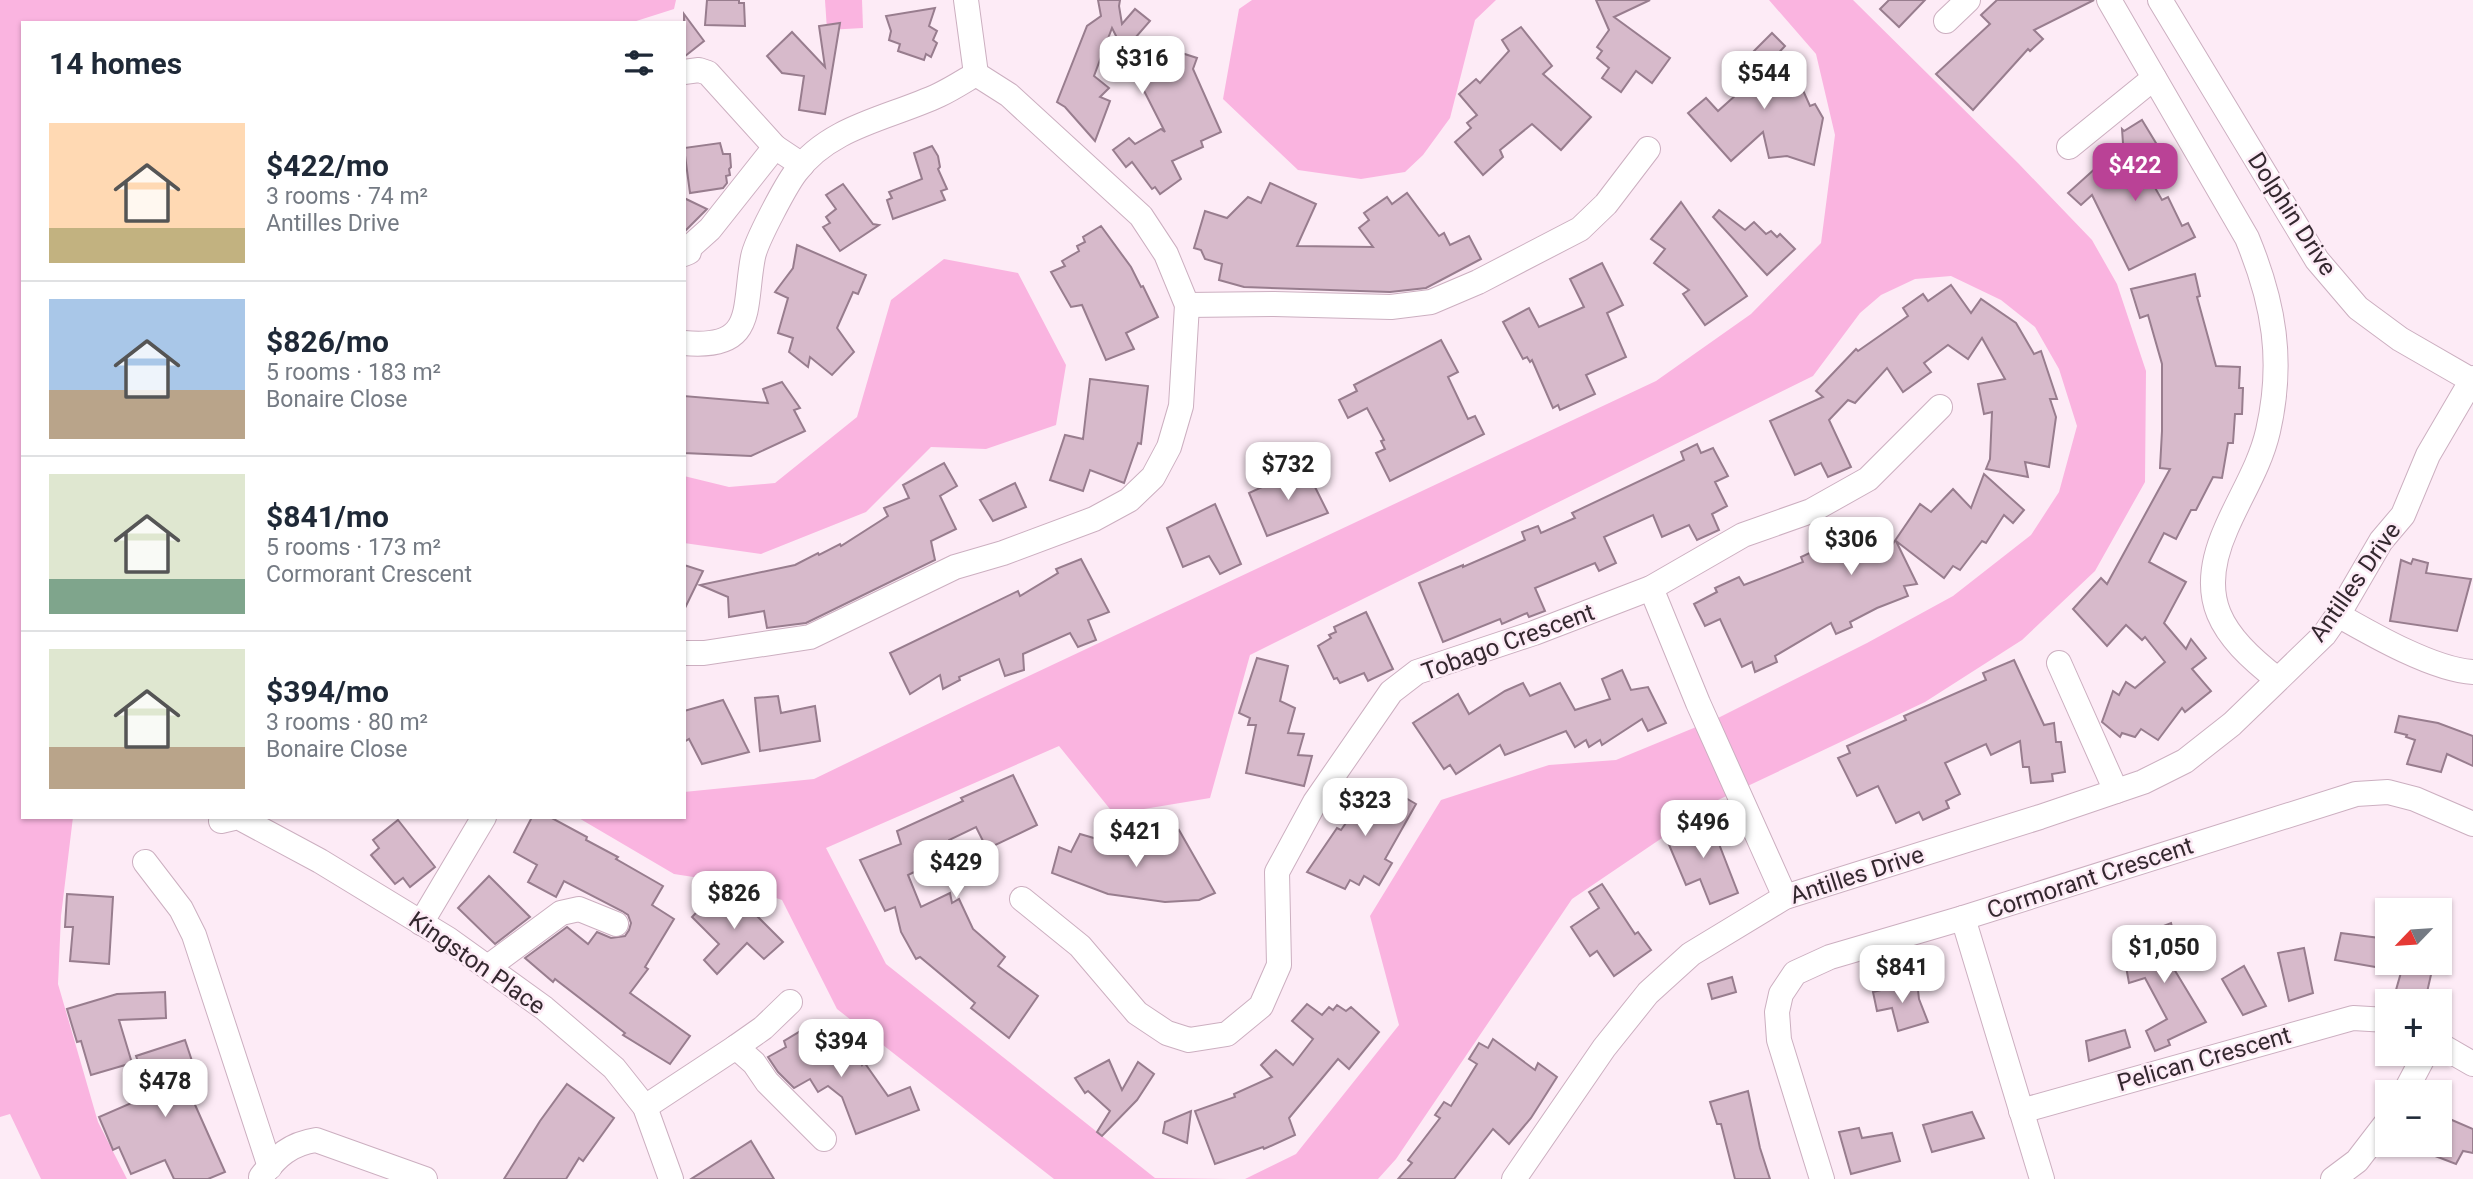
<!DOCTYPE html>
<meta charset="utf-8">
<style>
:root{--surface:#fff;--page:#f6f6f7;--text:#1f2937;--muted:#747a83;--line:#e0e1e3;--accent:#ba4296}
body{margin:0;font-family:Roboto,sans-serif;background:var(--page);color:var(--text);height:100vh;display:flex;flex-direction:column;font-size:26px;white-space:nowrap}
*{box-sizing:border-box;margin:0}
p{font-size:23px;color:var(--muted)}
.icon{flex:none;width:38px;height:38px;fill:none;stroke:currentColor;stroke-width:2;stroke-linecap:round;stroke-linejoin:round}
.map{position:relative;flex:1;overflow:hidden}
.details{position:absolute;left:21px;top:21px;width:665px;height:798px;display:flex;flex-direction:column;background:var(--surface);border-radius:0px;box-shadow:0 2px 5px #0004}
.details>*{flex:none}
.needle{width:46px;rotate:245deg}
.tools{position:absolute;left:2375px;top:898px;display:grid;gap:14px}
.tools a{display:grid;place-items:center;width:77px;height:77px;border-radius:0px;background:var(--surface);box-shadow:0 2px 5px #0004;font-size:35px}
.price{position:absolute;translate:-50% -60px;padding:0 16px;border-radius:14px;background:#fff;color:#222;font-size:23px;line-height:46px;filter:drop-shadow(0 2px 4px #0008)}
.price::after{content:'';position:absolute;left:50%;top:42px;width:21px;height:16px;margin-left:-10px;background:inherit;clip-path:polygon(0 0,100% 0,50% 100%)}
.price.active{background:var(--accent);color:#fff}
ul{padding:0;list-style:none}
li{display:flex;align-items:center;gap:21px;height:175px;padding:0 28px}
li+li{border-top:2px solid var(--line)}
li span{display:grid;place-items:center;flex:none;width:196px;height:140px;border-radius:0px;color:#555}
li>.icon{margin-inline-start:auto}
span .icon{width:84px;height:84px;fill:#fffc;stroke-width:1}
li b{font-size:30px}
h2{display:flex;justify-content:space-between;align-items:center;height:84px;padding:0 28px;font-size:30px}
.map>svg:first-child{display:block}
</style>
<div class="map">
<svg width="2473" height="1179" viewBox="0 0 2473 1179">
<rect width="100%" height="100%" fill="#fdebf6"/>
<g fill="#fab4e0">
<polygon points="0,0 676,0 674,9 630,23 23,23 23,817 73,817 61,916 58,984 98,1122 127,1179 41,1179 10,1114 0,1117"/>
<polygon points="825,0 862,0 863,28 827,30"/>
<polygon points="1252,0 1496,0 1475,20 1450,118 1423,155 1405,172 1361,179 1298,170 1223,99 1239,9"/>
<polygon points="1769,0 1853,0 2018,163 2092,240 2117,284 2146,371 2145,482 2095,571 2022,640 1925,702 1718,800 1572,899 1396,1159 1378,1179 1245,1179 1296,1154 1399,1025 1370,916 1441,800 1549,765 1616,760 1718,718 1867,643 1953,596 2031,535 2059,492 2077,426 2059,369 2035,327 2001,300 1951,276 1915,279 1881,295 1860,313 1813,376 1250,655 1210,798 1114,814 1059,746 826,848 886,964 1155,1178 1231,1179 1054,1179 837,1009 782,900 732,883 674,874 577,817 684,817 684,792 814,779 969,704 1656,381 1751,314 1821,243 1835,135 1816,54"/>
<polygon points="944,259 1018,273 1066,365 1056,425 986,449 931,447 866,512 761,554 684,543 684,476 729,487 775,483 857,417 891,300"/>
</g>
<g fill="#d7bacb" stroke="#987d8e" stroke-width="2">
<polygon points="707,0 739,0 739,3 744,3 745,26 705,25"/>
<polygon points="1098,0 1120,0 1119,6 1122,24 1135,9 1150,21 1135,38 1197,58 1193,69 1221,132 1201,141 1203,147 1172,161 1181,179 1160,194 1155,187 1152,189 1132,162 1126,167 1113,150 1129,138 1135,144 1161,129 1165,132 1112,28 1094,76 1109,88 1100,97 1110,101 1095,141 1065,107 1057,102 1087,26 1101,16"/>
<polygon points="1596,0 1650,0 1614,17 1670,58 1652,83 1636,71 1621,92 1602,78 1609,68 1597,58 1602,51 1597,47 1609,30"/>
<polygon points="1889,0 1925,0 1899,27 1880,9"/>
<polygon points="1997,0 2094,0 2034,30 2043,39 2030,51 2028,49 1973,110 1936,74 1990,24 1981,15"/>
<polygon points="935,8 929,26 937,31 933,40 937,43 931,57 926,54 924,60 898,51 900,44 889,40 891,31 886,16"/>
<polygon points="684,14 704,41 684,57"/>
<polygon points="840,23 825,114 799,110 804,76 782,73 767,56 792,32 825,67 819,26"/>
<polygon points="1521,27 1552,66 1543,74 1591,117 1561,150 1532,124 1500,150 1503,157 1483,175 1455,142 1471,128 1467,123 1477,115 1459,94 1476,79 1480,83 1509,51 1502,40"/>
<polygon points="1772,33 1785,46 1773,59 1802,88 1810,106 1815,104 1823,118 1814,165 1787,156 1769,158 1763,132 1731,161 1688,113 1706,98 1718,111 1746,86 1733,72"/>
<polygon points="2142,120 2162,153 2142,165 2162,200 2168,197 2182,226 2188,223 2195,237 2129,270 2092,195 2081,205 2068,193 2098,166 2126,186 2122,129 2124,131"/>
<polygon points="720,143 723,154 730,154 731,167 729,169 730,175 726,176 727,183 723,188 690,193 684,148"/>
<polygon points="932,146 938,156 940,167 938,169 947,189 941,191 945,200 893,219 887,200 892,198 889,192 922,179 914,153"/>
<polygon points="1270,183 1316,204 1297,246 1373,247 1359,228 1369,220 1364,213 1387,197 1392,204 1407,193 1439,236 1444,233 1450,245 1469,236 1481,259 1426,288 1390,292 1244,287 1219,280 1222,264 1205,259 1201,250 1194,248 1205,211 1227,218 1248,197 1261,203"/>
<polygon points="843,184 873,224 879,225 840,251 823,227 830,223 826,217 836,209 826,195"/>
<polygon points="684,198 707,209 684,232"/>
<polygon points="1681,202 1747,296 1705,325 1683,294 1689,290 1654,263 1665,249 1651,239"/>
<polygon points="1719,210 1745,230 1754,222 1766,234 1771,231 1777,237 1780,234 1795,249 1767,275 1713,217"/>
<polygon points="1101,226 1131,267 1141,287 1143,286 1158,317 1126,333 1134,349 1106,360 1082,305 1071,307 1051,272 1065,266 1062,261 1079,251 1077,246 1085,242 1083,237"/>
<polygon points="797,245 866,275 858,294 853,292 837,328 854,352 832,375 810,357 808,367 789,352 793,338 778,333 788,298 775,292 793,268"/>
<polygon points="1602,263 1623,305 1607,313 1626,357 1586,375 1595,394 1560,410 1558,405 1553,408 1532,360 1530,362 1527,357 1523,359 1503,322 1529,308 1539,327 1584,307 1570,279"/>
<polygon points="2195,274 2200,296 2197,297 2216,366 2240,367 2239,388 2243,388 2242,414 2235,414 2233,443 2228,443 2222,478 2213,477 2196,510 2191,510 2176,539 2164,533 2149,562 2186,582 2164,623 2186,649 2191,639 2206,658 2192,669 2211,691 2185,712 2182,708 2158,740 2141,729 2135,737 2122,733 2120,737 2102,722 2113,691 2119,695 2126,682 2135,688 2165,662 2145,637 2142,640 2126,625 2107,646 2073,609 2101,578 2107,584 2170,469 2160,468 2162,431 2162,364 2148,315 2140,318 2131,289"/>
<polygon points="1951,285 1971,313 1981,299 2016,323 2034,354 2041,351 2057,399 2050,399 2056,417 2049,467 2025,462 2028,477 1986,469 1990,459 1992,412 1984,414 1978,384 2005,379 1982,338 1968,359 1948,345 1924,363 1931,372 1903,392 1887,368 1855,403 1848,400 1829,420 1851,467 1828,477 1821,463 1795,475 1770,421 1823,397 1816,391 1856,349 1858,351 1908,316 1903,308 1923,294 1928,301"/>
<polygon points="1441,340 1458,372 1448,377 1468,419 1475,416 1484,434 1390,481 1376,453 1385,449 1381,441 1384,440 1367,408 1348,418 1339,400 1357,391 1354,385"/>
<polygon points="1090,379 1148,386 1141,444 1138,443 1124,483 1090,470 1083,491 1050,480 1065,435 1083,439"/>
<polygon points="782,382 800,408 794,410 805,431 751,456 684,453 684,396 768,403 763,389"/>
<polygon points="1697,444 1701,453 1713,448 1728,476 1715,482 1727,506 1712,514 1719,530 1697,540 1689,525 1662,537 1653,515 1604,537 1616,563 1599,571 1595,563 1535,588 1545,611 1529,617 1527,613 1502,624 1500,619 1443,642 1419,583 1463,565 1463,567 1525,540 1522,532 1538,526 1541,533 1575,518 1572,513 1684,460 1681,452"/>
<polygon points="944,463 957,486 940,496 956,529 931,541 935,560 806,623 767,628 764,611 729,617 728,597 700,585 795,565 818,553 819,555 840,544 841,546 888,516 884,508 909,498 903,485"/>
<polygon points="1305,467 1328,513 1267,536 1249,493"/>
<polygon points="1984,474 2024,510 2013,523 2004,515 1986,543 1982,541 1960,570 1953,566 1944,578 1896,541 1917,584 1904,586 1908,596 1877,608 1850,622 1852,627 1836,634 1831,623 1775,656 1777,662 1755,672 1752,662 1742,667 1720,619 1705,626 1694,604 1717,592 1715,588 1739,577 1744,585 1803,562 1801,557 1818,549 1820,554 1860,535 1858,531 1881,522 1892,545 1920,504 1931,512 1953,489 1971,508"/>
<polygon points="1015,483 1026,507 993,521 980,500"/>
<polygon points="1215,504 1241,564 1220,574 1209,556 1183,567 1167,528"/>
<polygon points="1081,559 1109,612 1088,620 1096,640 1078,647 1070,633 1023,654 1024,670 1005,676 999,659 959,677 960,680 943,689 940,675 910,694 890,653 1018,591 1020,596 1058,573 1056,569"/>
<polygon points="2413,559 2428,563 2426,573 2471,579 2457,631 2390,621 2401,560 2411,564"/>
<polygon points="684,565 703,571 684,610"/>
<polygon points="1366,612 1393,669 1368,681 1364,673 1340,683 1337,678 1334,679 1318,646 1331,638 1329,635 1336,632 1334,627"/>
<polygon points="1257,658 1288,666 1280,701 1295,708 1288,733 1304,734 1298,755 1312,756 1304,786 1246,773 1256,725 1248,725 1250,718 1239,713"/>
<polygon points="2014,660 2044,725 2054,723 2056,742 2061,742 2065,772 2052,774 2053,781 2031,783 2029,767 2023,767 2020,741 1991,755 1986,744 1945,763 1960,794 1946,801 1949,808 1923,820 1919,812 1896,823 1878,786 1857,796 1838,758 1850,753 1847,746 1906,720 1904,716 1986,680 1983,673"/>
<polygon points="1622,670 1631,690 1648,687 1666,723 1648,731 1642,719 1602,745 1600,740 1589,747 1586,740 1575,747 1566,731 1505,755 1500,745 1456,774 1450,765 1444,769 1413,723 1458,694 1469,714 1505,691 1523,683 1530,696 1560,683 1575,710 1610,699 1602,679"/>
<polygon points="778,696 781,713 815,706 820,741 760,751 755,698"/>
<polygon points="723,700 749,752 702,764 689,739 684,742 684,711"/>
<polygon points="2399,716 2438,723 2473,736 2473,766 2447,754 2441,772 2407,764 2415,740 2406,737 2407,735 2395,732"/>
<polygon points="1013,775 1037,825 987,849 976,827 949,840 951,854 908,875 921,907 950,893 952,903 959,899 973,929 1005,957 998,966 1038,996 1009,1038 971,1008 975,1003 920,957 916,959 901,932 895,907 885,911 860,860 901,844 897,831 963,801 961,798"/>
<polygon points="1371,780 1383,784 1386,782 1400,790 1399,794 1416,804 1385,859 1392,863 1379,885 1364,876 1359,885 1350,880 1345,889 1307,872 1337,828 1341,830 1360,803 1356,800"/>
<polygon points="1707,813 1738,893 1710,904 1700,879 1686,885 1667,840 1693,830 1689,820"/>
<polygon points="532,817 550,817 587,837 586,840 618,857 616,859 663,886 652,905 674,919 645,967 648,969 630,993 690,1036 670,1064 623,1035 625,1033 555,979 553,982 525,958 567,927 588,944 597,932 611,938 625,936 629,930 631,923 628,915 622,911 564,881 556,897 528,882 537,865 514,852"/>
<polygon points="398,820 435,867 410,887 403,878 395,884 371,855 379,848 373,840"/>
<polygon points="1179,830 1215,893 1199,900 1165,902 1108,894 1052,873 1059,847 1071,852 1080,834 1128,848 1135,832 1159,846"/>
<polygon points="489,876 530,917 495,944 458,908"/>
<polygon points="1602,884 1635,934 1638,932 1651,950 1614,976 1597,951 1590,956 1571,927 1599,908 1589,892"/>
<polygon points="717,891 733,907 740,899 783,942 764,959 747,943 717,974 704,960 719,944 692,917"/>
<polygon points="67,894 113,897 109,964 70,961 73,927 65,927"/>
<polygon points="2171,923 2182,966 2174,969 2206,1022 2168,1040 2170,1045 2155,1051 2146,1031 2167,1019 2145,978 2129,983 2123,950 2155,937 2153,930"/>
<polygon points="2341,933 2387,939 2387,969 2335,960"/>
<polygon points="2304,948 2313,993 2289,1001 2278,953"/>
<polygon points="2404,962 2425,962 2433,966 2425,1001 2396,990"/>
<polygon points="2244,966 2266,1006 2243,1015 2222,979"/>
<polygon points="1732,977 1736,992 1712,999 1708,984"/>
<polygon points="1917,981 1919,999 1928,1022 1898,1031 1892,1008 1877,1011 1873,992"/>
<polygon points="165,992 166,1018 119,1020 132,1063 91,1075 81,1041 77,1042 67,1009 117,994"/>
<polygon points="1307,1004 1322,1015 1329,1007 1333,1010 1337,1005 1346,1011 1351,1007 1379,1032 1349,1069 1338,1059 1289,1118 1295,1135 1264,1149 1263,1147 1215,1164 1195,1111 1235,1097 1234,1094 1272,1077 1261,1065 1276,1050 1293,1065 1313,1039 1292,1021"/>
<polygon points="814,1023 831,1052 850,1043 862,1065 864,1062 888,1096 910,1087 919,1110 856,1134 842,1097 828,1086 818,1092 810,1079 794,1088 778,1072 768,1057 786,1047 784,1041"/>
<polygon points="2125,1030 2130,1047 2089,1061 2086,1041"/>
<polygon points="1493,1039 1535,1070 1538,1063 1557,1077 1531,1118 1509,1144 1493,1129 1454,1179 1398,1179 1412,1163 1408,1160 1440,1118 1435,1115 1444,1102 1451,1106 1477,1064 1469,1059 1479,1043 1488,1048"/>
<polygon points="185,1040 203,1094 192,1098 225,1172 208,1179 174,1179 165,1160 131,1174 119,1147 113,1150 99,1117 150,1095 136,1056"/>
<polygon points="1109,1060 1122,1090 1138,1062 1154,1074 1137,1100 1102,1136 1097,1132 1110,1111 1088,1091 1085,1093 1075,1078"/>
<polygon points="567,1084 614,1118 583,1161 579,1158 566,1179 504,1179 540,1121"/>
<polygon points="1748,1091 1760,1148 1770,1179 1735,1179 1721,1124 1717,1124 1710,1102"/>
<polygon points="1191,1111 1187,1143 1163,1133 1165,1122"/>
<polygon points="1972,1112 1984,1138 1932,1152 1923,1125"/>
<polygon points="2445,1117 2473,1129 2473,1153 2463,1151 2456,1164 2409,1146 2409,1144 2440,1144 2440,1130"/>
<polygon points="1859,1128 1862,1138 1892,1133 1900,1161 1851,1174 1839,1132"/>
<polygon points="751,1141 774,1179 691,1179"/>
</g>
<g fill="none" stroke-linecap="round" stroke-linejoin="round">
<g stroke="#ccafc0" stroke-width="26">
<g id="minor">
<path d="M2109,0L2247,238C2274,303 2284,361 2268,431C2260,466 2240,496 2226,529C2195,599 2221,635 2277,679"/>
<polyline points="2160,0 2317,260 2358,308 2400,339 2473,381"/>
<polyline points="1946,21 1968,0"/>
<polyline points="684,72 699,70 708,73 775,147 802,165"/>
<polyline points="2069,147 2154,78"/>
<polyline points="684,254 689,252 690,247 710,229 775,147"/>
<polyline points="1187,305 1274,304 1391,307 1431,302 1478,282 1580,229 1606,204 1648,149"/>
<path d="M684,343C757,350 743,308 753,257C756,241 786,185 796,172C830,126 890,118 939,95C952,89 964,81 976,74"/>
<polyline points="1651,588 1698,703 1785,897"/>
<path d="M2338,615C2373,635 2434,670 2473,672"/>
<polyline points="684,653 704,653 810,637 955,567 1003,553 1094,519 1129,500 1153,477 1169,447 1181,406 1187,305 1166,254 1141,216 1009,95 976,74 966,0"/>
<polyline points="2059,663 2116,791"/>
<polyline points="221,821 238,817 320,861 448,939 544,1008 614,1068 645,1107 671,1179"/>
<polyline points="145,862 181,909 194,935 270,1167"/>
<polyline points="1022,899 1080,946 1137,1013 1167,1033 1189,1040 1227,1034 1261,1006 1279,965 1277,872 1315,802 1391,692 1417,672 1534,633 1651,588 1743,535 1811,511 1868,479 1940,407"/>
<polyline points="1963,918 2042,1179"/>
<polyline points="421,923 484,817"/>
<polyline points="488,967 561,913 579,909 616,924"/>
<polyline points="2440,1045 2473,1064"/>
<polyline points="736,1047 763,1028 790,1002"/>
<polyline points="2405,1092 2425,1054"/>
<polyline points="645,1107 736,1047 754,1063 767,1082 824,1139"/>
<polyline points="2021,1111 2353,1018 2387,1020"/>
<path d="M261,1177C277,1156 290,1144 316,1140L425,1179"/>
<polyline points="1514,1179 1604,1048 1648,993 1691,954 1785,897 2040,817 2143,782 2185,761 2232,724 2324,635 2338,615 2381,541 2403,515 2428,455 2473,378"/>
<polyline points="1822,1179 1779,1040 1777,1012 1781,994 1795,973 1830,957 1963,918 2356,794 2388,792 2415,799 2473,824"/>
<polyline points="2333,1179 2357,1161 2387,1122"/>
</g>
</g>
<use href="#minor" stroke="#fff" stroke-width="24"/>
</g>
<g text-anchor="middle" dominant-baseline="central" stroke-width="5" stroke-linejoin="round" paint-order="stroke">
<g font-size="24" fill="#34282f" stroke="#fdebf6">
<text transform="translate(2292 214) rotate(57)">Dolphin Drive</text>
<text transform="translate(2355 582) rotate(-55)">Antilles Drive</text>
<text transform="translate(1508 642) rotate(-20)">Tobago Crescent</text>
<text transform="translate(1857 875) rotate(-18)">Antilles Drive</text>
<text transform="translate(2090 878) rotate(-18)">Cormorant Crescent</text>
<text transform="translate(477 963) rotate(35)">Kingston Place</text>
<text transform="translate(2204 1059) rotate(-16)">Pelican Crescent</text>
</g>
</g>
</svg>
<div class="tools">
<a><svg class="needle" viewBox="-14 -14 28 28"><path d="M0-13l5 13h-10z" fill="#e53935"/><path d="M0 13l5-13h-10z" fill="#747a83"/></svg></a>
<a>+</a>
<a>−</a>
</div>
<b class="price" style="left:1142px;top:96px">$316</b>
<b class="price" style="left:1764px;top:111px">$544</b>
<b class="price active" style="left:2135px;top:203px">$422</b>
<b class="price" style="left:1288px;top:502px">$732</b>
<b class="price" style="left:1851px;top:577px">$306</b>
<b class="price" style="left:1365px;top:838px">$323</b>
<b class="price" style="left:1703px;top:860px">$496</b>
<b class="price" style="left:1136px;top:869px">$421</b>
<b class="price" style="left:956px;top:900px">$429</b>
<b class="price" style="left:734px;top:931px">$826</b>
<b class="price" style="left:2164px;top:985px">$1,050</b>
<b class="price" style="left:1902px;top:1005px">$841</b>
<b class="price" style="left:841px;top:1079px">$394</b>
<b class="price" style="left:165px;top:1119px">$478</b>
<section class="details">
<h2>14 homes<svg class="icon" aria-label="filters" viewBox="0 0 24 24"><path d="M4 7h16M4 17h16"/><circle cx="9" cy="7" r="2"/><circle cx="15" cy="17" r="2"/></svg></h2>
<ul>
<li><span style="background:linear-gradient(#ffd9b3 75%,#c2b280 0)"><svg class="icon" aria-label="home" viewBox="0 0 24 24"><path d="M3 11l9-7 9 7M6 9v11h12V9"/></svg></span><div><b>$422/mo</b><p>3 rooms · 74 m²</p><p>Antilles Drive</p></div></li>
<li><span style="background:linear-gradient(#a9c7e8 65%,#b9a48a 0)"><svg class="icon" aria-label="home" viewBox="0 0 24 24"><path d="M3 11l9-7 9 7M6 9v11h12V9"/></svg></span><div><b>$826/mo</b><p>5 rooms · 183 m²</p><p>Bonaire Close</p></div></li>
<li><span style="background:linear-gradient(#dfe7d0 75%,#7fa58c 0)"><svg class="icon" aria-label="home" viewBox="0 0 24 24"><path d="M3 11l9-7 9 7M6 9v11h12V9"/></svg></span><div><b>$841/mo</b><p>5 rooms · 173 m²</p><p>Cormorant Crescent</p></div></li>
<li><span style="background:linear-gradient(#dfe7d0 70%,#b9a48a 0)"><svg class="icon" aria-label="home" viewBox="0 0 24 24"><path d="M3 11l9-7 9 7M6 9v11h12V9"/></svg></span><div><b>$394/mo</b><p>3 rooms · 80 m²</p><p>Bonaire Close</p></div></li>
</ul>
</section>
</div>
